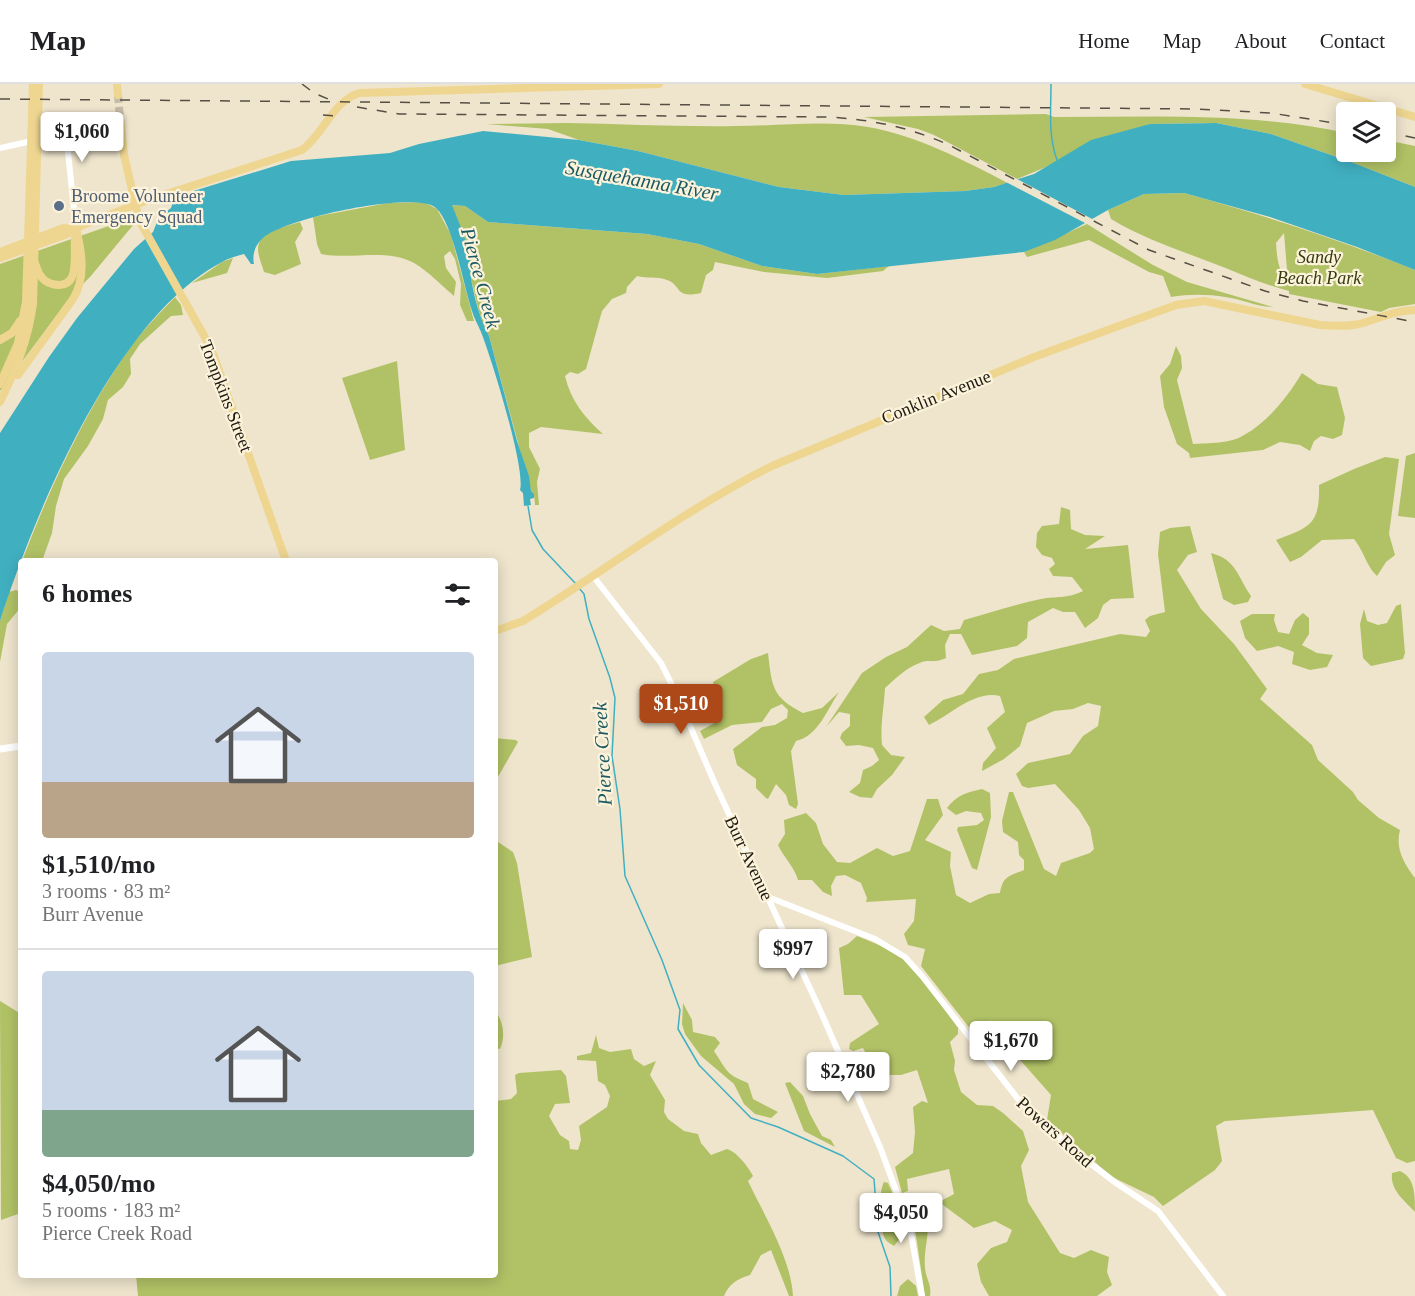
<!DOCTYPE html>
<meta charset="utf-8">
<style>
:root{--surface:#fff;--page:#f6f6f6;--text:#202124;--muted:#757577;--line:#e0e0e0;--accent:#ad4818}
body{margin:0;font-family:Georgia,serif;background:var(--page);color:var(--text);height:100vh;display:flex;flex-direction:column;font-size:22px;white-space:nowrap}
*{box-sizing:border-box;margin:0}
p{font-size:20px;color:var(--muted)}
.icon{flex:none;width:33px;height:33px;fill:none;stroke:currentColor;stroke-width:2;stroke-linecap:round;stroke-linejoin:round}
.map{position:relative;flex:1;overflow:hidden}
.sheet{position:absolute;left:18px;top:474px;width:480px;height:720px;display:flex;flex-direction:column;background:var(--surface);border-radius:6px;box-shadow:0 3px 15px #0003}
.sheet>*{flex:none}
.fabs{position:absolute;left:1336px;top:18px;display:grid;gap:12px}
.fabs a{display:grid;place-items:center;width:60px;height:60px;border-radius:6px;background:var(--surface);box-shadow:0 3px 15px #0003;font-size:30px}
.price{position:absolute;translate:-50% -51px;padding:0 14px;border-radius:6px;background:#fff;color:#222;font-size:20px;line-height:39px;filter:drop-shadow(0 2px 3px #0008)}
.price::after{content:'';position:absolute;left:50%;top:36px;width:18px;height:14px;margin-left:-9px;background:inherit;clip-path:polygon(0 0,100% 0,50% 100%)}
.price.on{background:var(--accent);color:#fff}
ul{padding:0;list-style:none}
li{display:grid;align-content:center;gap:12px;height:318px;padding:0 24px}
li+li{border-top:2px solid var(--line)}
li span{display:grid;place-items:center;height:186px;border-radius:6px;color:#555}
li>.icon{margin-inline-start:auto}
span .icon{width:108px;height:108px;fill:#fffc;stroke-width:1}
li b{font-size:26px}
h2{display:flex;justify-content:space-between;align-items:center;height:72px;padding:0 24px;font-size:26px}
header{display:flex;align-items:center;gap:36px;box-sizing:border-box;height:84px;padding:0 30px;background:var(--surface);border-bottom:2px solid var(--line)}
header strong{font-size:28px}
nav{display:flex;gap:33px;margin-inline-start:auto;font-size:21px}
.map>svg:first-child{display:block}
</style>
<header>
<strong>Map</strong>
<nav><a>Home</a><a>Map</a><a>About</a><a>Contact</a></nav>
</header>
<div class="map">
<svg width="1415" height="1212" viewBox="0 0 1415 1212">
<rect width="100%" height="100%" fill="#efe5cd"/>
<g fill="#b1c266" fill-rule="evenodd">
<path d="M1046,30L1054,33C1152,33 1251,28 1347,49V68H1386V56L1415,62V103L1351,78L1271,50L1216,39L1150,40L1017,95L934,51L918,45L864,33Z"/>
<path d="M567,39C623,40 680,43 736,42C779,42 825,36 868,43C918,52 963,76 1008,99L994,103L965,107L844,111L779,103L638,67L579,56L548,45L486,40Z"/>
<path d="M1184,109C1263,131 1338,155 1415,186V220L1389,224L1381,228L1289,210V207C1266,201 1245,192 1223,183C1185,168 1146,156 1111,135L1108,126L1144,110ZM1284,149L1288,198C1278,186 1277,174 1276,159Z"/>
<path d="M424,118L437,125L451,151L474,237H467L460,221L461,200L455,175L450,167L444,172L446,184L456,198L454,212C442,202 428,187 414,179C386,164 352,176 321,170L317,160L313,133L388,119Z"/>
<path d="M451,121L465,122L488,138L647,150L699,160L762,182L817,190L889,182L883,187L827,194L764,188L715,178L713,186L706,191L701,209C674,215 682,201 667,196C657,192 647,195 637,192L627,203L626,209L612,215L602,227L586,285L578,290L570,288L565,292C571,317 584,333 603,350L541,343L529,349V363L540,385L537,398L539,421H535L534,410L531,407L489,252L483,241L477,220L471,195L470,175Z"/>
<polygon points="123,137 134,140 90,193 72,211 0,307 0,180"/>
<path d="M300,138L303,145L295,158L301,180L275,191L264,188C262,181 258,172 258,165C258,147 287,142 300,138Z"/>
<path d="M1087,140L1153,181L1187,198L1273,223C1256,223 1242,215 1225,213C1208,210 1188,210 1171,213L1163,192L1149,188L1089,156L1027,173L1024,168Z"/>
<polygon points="233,174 227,189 192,199 222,178"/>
<path d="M175,213L181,221L183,231L171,232L140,260L130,275L131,290L123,303L108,316L103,335L88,362L64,395L56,422L52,449L42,477H22C49,406 81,336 124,272C138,251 157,232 175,213Z"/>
<path d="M1176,262L1181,272L1182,284L1177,296L1193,360C1208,359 1231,360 1244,351C1269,337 1288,312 1302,289L1318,300L1337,303L1345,334L1342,351L1333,355L1321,352L1314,357L1310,367L1300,361L1280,358L1263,366L1190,374L1189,369L1177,360L1164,323L1160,292L1170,280Z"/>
<polygon points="397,277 405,366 370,376 342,294"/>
<polygon points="1415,369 1415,434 1398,432 1406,372"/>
<path d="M1385,373L1399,375L1389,450L1395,471L1386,478L1377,492C1366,482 1364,467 1354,455L1322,456L1301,473L1290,478L1276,456C1310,443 1320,441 1319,401L1354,385Z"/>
<path d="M1061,423L1070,426L1071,445L1085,451L1105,452L1085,465L1128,461L1134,514L1111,515L1103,521L1098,534L1085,544L1075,528H1063L1053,524L1028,538L1027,554L1017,562L972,571L961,550H950L945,561L946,574C933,580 931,575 922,578C907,583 896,594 885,604C884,624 880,641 882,661L891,671L905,673L892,691L877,705L872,714L860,713L849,708L860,699L863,686L872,682L879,676L873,664L859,661L846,662L840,654L842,649L850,642V630L839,628L826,643L862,589L886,573L907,563L931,541L944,547L960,545L964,536C989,529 1016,520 1041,515C1058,512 1066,515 1083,507L1072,493L1053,492L1049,485L1055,480L1052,474L1042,471L1036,463L1037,449L1042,442L1059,440Z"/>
<path d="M1190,442L1197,468L1188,471L1177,486L1201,525L1234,560L1267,605L1260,615L1312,661L1318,676L1353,708L1358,716L1379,734L1400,746C1395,764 1404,780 1415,794V1077L1407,1079L1396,1074L1373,1026L1225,1037L1216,1042L1222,1077L1215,1086L1163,1122L1154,1113L1112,1093L1047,1036L1051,1011L1015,970L990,936L979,956L921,882L925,865L908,861L904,850L914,837L916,815L866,818L867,814L861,799L845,791L836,792L831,802L832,812L823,808L812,796H798C794,782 784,774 778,761L785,750L784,736L806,729L816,739L823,760L837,778L850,779L877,764L893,772L910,767L927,715H938L943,731L925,756L951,768L950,782L956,811L970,819L989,810L1000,809C1003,792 1009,792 1024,786V776L1019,771L1018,758L1003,748L1002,737L1009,708H1013L1044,785L1056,792L1061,779L1090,769L1094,765L1090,744L1079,726L1055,700L1028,704L1022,702L1016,690L1028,679L1070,670L1083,652L1098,642L1101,622L1088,619L1073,625L1054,627L1027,639L1020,662L1004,675L982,687L983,679L996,664L987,644L1005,628L1000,612C974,606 951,631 929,641L924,633L943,616L963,610L979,590L998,586L1014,575L1120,550L1146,553L1150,547L1145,536L1150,532L1165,528L1158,470L1160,448L1170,444Z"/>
<path d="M1211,469C1237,476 1237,492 1251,512L1248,518L1234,521L1223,515Z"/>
<polygon points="16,506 21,509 21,523 7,540 0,578 0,537 9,508"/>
<polygon points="1401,520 1405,569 1403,575 1371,582 1363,574 1360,540 1364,525 1367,537 1378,541 1387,539 1396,522"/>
<polygon points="1303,529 1309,534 1309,550 1302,561 1317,569 1333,571 1327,583 1310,586 1292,580 1294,568 1278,562 1257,567 1245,554 1240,537 1252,530 1275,530 1274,536 1278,548 1289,550 1295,536"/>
<path d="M768,569C772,603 772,613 803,629L822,624L839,608C827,626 818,652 796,657L791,667L798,720L796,725L789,721L786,711L776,700L768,715L766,714L756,704V695L737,681L733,665L762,643L775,641L787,634L788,626L782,620L771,625L762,638L732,641L704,655L700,647L720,636V628L715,616L713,598L751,575Z"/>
<polygon points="495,654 516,656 518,658 495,698"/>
<path d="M982,705L990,709L991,733L977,786L972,784L957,746L958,743L977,741L984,736L981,729L966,727L956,731L947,724C957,711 967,708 982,705Z"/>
<polygon points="495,756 513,768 517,779 532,873 495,882"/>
<path d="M857,852C869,857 883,862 895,869C917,882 942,923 958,944V950L950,958L955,977L954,986L961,1008L977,1021L993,1022L1003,1029L1023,1047L1029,1066L1021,1082L1028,1118L1060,1169L1074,1174L1091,1166L1109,1173L1107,1188L1112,1201L1097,1212H989L981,1198L977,1180L991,1164L1007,1158L1012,1146L995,1137L974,1144L939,1118L954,1110L949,1085L907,1095L908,1107L902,1109L895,1083L913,1069L915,1048L913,1023L922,1017L928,1019L917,986L901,991H889L883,973L870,977L863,964L853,967L849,965L850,959L879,940L861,911H844L839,864L848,860Z"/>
<polygon points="0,917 21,930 21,1129 1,1136"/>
<path d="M683,919L692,936L693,948L715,953L720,959L714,967C727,986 725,990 748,999L753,1015L778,1028L771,1034L755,1030L744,1020L734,1000L701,972L685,950L682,940Z"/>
<path d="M495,926C503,937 506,952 500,965L495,964Z"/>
<path d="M596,951L599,964L610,968L631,965L634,975L644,982L656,977L650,991L665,1016L664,1028L668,1035L684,1047L698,1050L701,1059L711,1071L727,1065C738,1069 747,1081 753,1092L748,1097C764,1131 791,1174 793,1212H789L771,1166L761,1171L750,1191C737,1195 729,1200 724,1212H138L136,1191H495V1017L511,1015L517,1009L515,991L519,989L561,986L566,992L570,1019L555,1020L549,1032L560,1051L569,1057L570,1065L578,1066L581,1056L579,1042L607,1023L610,1012L605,1001L598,997L596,977L577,976V972L591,969Z"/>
<polygon points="790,998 803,1012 810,1030 822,1052 831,1056 835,1063 804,1047 785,999"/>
<path d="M1400,1087C1415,1094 1415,1110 1415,1128C1404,1116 1390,1106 1392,1089Z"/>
<path d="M884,1098L888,1099L896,1117L905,1148L894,1162C893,1161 887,1158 886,1156C879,1147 878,1108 884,1098Z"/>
<path d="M915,1120L925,1126C932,1149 923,1163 925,1184C926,1195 932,1201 930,1212H925L914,1139L909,1125Z"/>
<polygon points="908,1195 916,1202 918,1212 897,1212 900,1202"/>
</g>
<path fill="#40b0c1" d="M1216,39L1271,50L1351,78L1415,103V186L1357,163L1270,133L1184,109L1144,110L1108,126L1055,156L1024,168L817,190L762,182L699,160L647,150L488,138L465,122L452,121C459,139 467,156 470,175C471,181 471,187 471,194C474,213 480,235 489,252L517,357L529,392L531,407L534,410V414L530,415L531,421L524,422L523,409L520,406C526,385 491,273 481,248C478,241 474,234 472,227C464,204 453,139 436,124C415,106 281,135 262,155C255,161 252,171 254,180H251L244,170C237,172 229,174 222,178C115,234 35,428 0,537V349L49,273L77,234L134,165L153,148L159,133L171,124L173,118L187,109L291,77L390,69L419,60L483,47L579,56L638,67L779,103L844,111L965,107L994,103L1034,90L1091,56L1150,40Z"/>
<polygon fill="#efe5cd" points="1013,93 1017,95 1094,136 1087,140 1004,97"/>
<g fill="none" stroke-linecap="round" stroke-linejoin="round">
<g stroke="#40b0c1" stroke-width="1.5">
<path d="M1051,0C1051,25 1048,52 1057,76"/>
<polyline points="528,422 532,446 543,465 576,500"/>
<polyline points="579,504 584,510 589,535 610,594 615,614 612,672 620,725 625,792 662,876 680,926 678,945 699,981 751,1034 778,1043 843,1072 874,1095 878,1148 890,1183 891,1212"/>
</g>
<polyline stroke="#c5bca8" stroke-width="8" stroke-dasharray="8 4" stroke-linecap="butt" points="118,11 120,34"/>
<g stroke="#fff" stroke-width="6">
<polyline points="66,49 76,145"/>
<polyline points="0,64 73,48 121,48"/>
<polyline points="593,492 661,579 674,605 716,702 820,926 880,1063 910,1144 922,1212"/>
<polyline points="768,813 875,855 905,873 922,892 1018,1015 1074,1067 1116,1099 1158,1127 1223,1212"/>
</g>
<polyline stroke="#fff" stroke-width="7" points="0,665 21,662"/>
<g stroke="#eed691" stroke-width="8">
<polyline points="117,0 118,11"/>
<polyline points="1305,0 1415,33"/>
<polyline points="120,34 124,71 139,136 211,264 286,477"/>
<polyline points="0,168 63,144 75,145"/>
<path d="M0,174L65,151L83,141L148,116L302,66C324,50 332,18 359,9L659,0"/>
<path d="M35,179C38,188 41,197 52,200C85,208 71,164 76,147"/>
<polyline points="0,256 12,249 20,237"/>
<path d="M18,291L73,215C86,194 82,168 76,145"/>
<polyline points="0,300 18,259 26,218 33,0"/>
<path d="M0,318C16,286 28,256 33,220L39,0"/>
<path d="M495,547L523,537C606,486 684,426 772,382L1034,273L1176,221L1204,217L1320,241C1333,242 1346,243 1359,240C1378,235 1395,226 1415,226"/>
</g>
<g stroke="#565044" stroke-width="1.5" stroke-dasharray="10 10" stroke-linecap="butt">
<polyline points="302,0 314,9 328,15"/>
<polyline points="0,15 1197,25 1271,29 1347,41"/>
<path d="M357,23L399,30L826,33C870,35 910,43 951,62L1149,166L1265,207L1303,217L1415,238"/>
<polyline points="323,31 337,32"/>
<polyline points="1386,48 1415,54"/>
</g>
</g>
<circle fill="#5c6f8a" stroke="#fcf3da" stroke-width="2" cx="59" cy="122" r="6"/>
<g text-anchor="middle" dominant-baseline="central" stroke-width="4.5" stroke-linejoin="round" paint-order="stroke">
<g font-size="18" fill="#4e5e75" stroke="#fcf3da" text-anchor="start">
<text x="71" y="112">Broome Volunteer<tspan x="71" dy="21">Emergency Squad</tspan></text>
</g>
<g font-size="18" font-style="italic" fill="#343b12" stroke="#fcf3da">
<text x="1319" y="173">Sandy<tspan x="1319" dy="21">Beach Park</tspan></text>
</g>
<g font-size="18" fill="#1e1a12" stroke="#fcf3da">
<text transform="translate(226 312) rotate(69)">Tompkins Street</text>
<text transform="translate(936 313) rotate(-22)">Conklin Avenue</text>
<text transform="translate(749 774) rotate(65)">Burr Avenue</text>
<text transform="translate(1055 1048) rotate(42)">Powers Road</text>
</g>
<g font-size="20" font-style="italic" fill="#1c5a63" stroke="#fcf3da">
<text transform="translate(642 96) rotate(10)">Susquehanna River</text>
<text transform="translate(481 194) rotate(75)">Pierce Creek</text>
<text transform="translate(602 670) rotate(-93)">Pierce Creek</text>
</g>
</g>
</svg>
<div class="fabs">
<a><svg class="icon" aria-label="layers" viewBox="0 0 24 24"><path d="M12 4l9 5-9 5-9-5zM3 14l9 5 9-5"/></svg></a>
</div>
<b class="price" style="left:82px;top:79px">$1,060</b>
<b class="price on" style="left:681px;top:651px">$1,510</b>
<b class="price" style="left:793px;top:896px">$997</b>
<b class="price" style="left:1011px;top:988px">$1,670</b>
<b class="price" style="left:848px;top:1019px">$2,780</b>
<b class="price" style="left:901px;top:1160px">$4,050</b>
<section class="sheet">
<h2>6 homes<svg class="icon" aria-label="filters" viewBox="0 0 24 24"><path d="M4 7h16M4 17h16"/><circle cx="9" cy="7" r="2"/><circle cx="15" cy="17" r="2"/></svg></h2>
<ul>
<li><span style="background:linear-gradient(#c9d6e8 70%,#b9a48a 0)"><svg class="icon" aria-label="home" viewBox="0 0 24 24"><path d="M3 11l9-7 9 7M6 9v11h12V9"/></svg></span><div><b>$1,510/mo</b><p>3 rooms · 83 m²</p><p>Burr Avenue</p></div></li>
<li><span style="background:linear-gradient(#c9d6e8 75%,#7fa58c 0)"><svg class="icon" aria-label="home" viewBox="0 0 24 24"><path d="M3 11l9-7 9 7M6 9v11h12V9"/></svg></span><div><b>$4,050/mo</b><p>5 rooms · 183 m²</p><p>Pierce Creek Road</p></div></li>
</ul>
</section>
</div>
